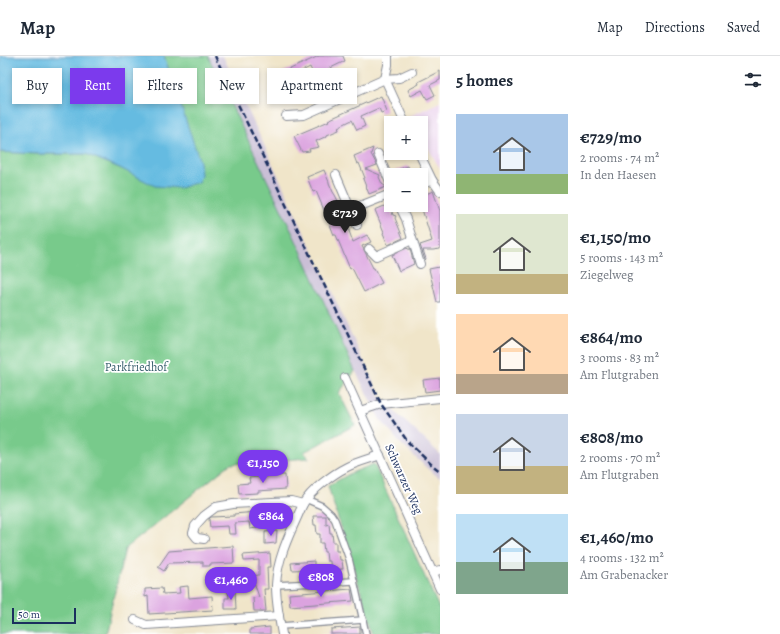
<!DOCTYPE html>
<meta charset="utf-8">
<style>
:root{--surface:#fff;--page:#f6f6f7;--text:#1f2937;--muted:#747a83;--line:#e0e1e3;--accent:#7c3aed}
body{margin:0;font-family:Alegreya,serif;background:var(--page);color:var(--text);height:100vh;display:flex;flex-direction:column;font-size:15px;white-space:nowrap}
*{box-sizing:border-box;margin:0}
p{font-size:13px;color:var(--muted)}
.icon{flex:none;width:22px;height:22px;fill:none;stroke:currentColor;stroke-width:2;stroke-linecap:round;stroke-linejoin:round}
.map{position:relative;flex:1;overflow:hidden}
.details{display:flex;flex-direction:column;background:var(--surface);width:340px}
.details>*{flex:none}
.banner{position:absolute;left:12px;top:12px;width:368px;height:36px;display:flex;gap:8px}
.controls{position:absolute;left:384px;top:60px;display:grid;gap:8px}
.controls a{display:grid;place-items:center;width:44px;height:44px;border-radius:0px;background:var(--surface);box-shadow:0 2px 6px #0003;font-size:20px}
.scale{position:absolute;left:12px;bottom:10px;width:64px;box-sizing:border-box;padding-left:4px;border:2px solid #1b2f5e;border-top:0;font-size:11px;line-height:14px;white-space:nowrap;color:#1b2f5e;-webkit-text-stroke:3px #fff;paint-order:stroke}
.price{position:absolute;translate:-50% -34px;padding:0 9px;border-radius:14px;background:var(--accent);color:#fff;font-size:13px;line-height:26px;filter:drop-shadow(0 1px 2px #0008)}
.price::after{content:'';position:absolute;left:50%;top:24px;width:12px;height:9px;margin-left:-6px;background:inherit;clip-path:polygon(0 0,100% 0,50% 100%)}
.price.selected{background:#222;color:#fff}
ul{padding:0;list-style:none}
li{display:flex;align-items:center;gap:12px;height:100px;padding:0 16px}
li span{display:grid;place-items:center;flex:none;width:112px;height:80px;border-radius:0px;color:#555}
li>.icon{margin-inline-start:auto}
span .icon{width:48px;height:48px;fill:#fffc;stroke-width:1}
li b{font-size:17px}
h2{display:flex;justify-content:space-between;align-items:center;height:48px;padding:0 16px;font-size:17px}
.pill{padding:0 14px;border-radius:0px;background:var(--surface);box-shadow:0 2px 6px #0003;font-size:14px;line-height:36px}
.pill.selected{background:var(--accent);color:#fff}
header{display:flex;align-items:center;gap:24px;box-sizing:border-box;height:56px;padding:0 20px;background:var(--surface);border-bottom:1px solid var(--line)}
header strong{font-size:19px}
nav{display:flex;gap:22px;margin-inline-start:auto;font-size:14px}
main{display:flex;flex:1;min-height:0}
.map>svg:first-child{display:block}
</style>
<header>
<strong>Map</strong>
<nav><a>Map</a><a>Directions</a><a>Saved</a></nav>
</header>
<main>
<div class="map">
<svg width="440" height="578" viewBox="0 0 440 578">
<rect width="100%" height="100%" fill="#fff"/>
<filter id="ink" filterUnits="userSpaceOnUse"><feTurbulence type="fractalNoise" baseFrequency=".025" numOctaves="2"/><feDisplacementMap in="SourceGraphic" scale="8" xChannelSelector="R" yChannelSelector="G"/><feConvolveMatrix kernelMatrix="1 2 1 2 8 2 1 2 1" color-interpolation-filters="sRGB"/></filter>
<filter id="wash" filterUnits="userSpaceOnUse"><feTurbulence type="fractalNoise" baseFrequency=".012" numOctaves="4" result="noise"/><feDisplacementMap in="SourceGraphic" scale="16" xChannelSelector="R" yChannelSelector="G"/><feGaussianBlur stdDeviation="0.9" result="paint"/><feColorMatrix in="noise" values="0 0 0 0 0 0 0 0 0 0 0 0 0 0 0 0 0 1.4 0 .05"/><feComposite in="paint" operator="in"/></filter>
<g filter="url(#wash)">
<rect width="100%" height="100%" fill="#f0e5c9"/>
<polygon fill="#ead1ec" points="440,46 440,113 421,79 421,67 414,67 410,60"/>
<polygon fill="#cabfd6" points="208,0 223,0 381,343 440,398 440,422 429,414 398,385 379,362 355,314 301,195"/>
<g fill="#78ca8b" stroke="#4a7c74">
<polygon points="164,0 208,0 301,195 355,315 339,337 355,369 304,396 309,402 230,408 125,493 105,578 0,578 0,96 38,98 86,98 120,112 179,43"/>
<polygon points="374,408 440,554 440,578 374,578 328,430 351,417"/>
</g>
<polygon fill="#65bbe1" stroke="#4075a0" points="0,0 164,0 200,106 201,119 198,126 180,132 155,130 120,112 86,98 38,98 0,96"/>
<g id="blocks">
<g fill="#dba3df">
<polygon points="319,0 343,0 345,5 314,20 310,11 296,18 300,26 284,33 280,26 281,24 279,18"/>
<polygon points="440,15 440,24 430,29 435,39 427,43 422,34 411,40 408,34 419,28 418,26"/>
<polygon points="381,40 387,55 381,57 379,52 361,60 365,70 357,74 352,64 338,71 339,74 327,79 327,80 316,85 319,91 309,93 310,95 302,96 294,80 329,65 328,64"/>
<polygon points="373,92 371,98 377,109 366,113 380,119 379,121 382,128 385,130 386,131 369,138 363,123 365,122 359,107 357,108 354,100"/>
<polygon points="408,110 411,119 393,119 392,116"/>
<polygon points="324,114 329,126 329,127 333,136 335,139 340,149 339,152 343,161 345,162 343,168 348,169 349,173 349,175 353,186 367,179 371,186 362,190 373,212 374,212 382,227 364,236 352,212 350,213 336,179 334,179 329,166 330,166 325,155 324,154 316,135 313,136 307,121"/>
<polygon points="433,135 440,155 440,193 433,194 423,194 426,203 425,204 420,189 432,185 421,150 421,140"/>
<polygon points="389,148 393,159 396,160 395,162 403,182 388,189 383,177 384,176 375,154"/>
<polygon points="407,192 408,193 410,193 414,208 399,215 392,199"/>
<polygon points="439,211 440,216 440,246 437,246 429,213"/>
<polygon points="440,322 440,334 425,336 423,324"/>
<polygon points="278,419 285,419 286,433 258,435 258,437 239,438 238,428 250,427 249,422"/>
<polygon points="273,453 284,453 285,467 274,467"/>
<polygon points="256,456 257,472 250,473 249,466 235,467 236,478 229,478 228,470 210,471 209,463 211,461 234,460 234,458"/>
<polygon points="313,460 326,460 326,469 329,468 330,477 332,477 333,486 336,486 336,495 339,495 340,504 342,504 343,513 340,513 340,518 331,519 330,505 327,505 326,496 324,496 323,487 320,487 320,478 317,478 316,469 314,469"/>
<polygon points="277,475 276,487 265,488 265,476"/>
<polygon points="233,490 234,507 210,508 210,510 203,510 203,506 169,507 164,515 158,511 169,495"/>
<polygon points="270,497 271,511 267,511 268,533 264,533 266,555 254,555 253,542 259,541 252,520 259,519 259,504 244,505 243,499"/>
<polygon points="314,505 314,513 292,514 291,507"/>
<polygon points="188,530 189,542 212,540 213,554 149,558 148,540 145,541 145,533 162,532 163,538 180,537 179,531"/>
<polygon points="351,533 353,545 290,550 289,538"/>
<polygon points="235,534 236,553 225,553 225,542 229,542 228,535"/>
<polygon points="270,571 270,578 250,578 250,573"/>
<polygon points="360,571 360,578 331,578 331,573"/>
</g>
</g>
</g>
<g filter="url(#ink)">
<use href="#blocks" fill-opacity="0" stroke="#868a94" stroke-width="1"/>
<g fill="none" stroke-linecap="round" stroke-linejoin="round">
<g stroke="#868a94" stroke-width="8">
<g id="pedestrian">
<polyline points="306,443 322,450 331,458 335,464 349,503 366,578"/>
<polyline points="276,529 354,525"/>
<polyline points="281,570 363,564"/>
</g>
</g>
<g stroke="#868a94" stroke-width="10">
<g id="minor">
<polyline points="388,0 388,9 385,23 405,67"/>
<polyline points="286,60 304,59 385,23 399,22 412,16"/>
<polyline points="419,97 432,124"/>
<polyline points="378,98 391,129"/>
<polyline points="336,119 357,169"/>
<polyline points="421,129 432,124 440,135"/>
<polyline points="399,149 406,163 420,208"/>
<polyline points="350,154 388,139 391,139"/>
<polyline points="369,193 376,200 412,184"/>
<polyline points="345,322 440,533"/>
<polyline points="360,355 381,348 440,342"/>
<polyline points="204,483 197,482 193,477 195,470 204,460 216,451 233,448 291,445 303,448"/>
<polyline points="432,516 440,514"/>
<polyline points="135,564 146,569 279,560"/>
<path d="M282,578C279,562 276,546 276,529C277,501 292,473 303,448C311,434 333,418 347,411C357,406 369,403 380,399"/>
</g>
</g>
<use href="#pedestrian" stroke="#fff" stroke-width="5.5"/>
<use href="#minor" stroke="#fff" stroke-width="8"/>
<polyline stroke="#1b2f5e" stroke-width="2.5" stroke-dasharray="6 3" stroke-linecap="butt" points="215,0 381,348 408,386 432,409 440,415"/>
</g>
</g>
<g text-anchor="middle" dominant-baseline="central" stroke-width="3.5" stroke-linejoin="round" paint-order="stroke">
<g font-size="12" fill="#375e6c" stroke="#fff">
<text x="136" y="311">Parkfriedhof</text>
</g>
<g font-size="12" fill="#1b2f5e" stroke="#fff">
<text transform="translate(404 423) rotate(66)">Schwarzer Weg</text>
</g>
</g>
</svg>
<div class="controls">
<a>+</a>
<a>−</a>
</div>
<div class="scale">50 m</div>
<b class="price selected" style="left:345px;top:178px">€729</b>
<b class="price" style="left:263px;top:428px">€1,150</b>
<b class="price" style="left:271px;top:481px">€864</b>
<b class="price" style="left:321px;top:542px">€808</b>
<b class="price" style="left:231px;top:545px">€1,460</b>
<div class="banner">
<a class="pill">Buy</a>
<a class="pill selected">Rent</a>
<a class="pill">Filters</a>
<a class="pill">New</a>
<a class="pill">Apartment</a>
</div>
</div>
<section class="details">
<h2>5 homes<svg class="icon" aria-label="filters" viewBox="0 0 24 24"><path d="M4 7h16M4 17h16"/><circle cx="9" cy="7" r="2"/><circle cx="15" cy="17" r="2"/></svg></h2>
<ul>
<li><span style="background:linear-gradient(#a9c7e8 75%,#8fb573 0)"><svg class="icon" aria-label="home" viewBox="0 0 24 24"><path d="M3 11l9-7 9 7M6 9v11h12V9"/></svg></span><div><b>€729/mo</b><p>2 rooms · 74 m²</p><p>In den Haesen</p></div></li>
<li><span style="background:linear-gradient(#dfe7d0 75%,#c2b280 0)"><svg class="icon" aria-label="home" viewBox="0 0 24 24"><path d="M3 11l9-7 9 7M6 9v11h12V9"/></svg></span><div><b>€1,150/mo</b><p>5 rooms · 143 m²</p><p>Ziegelweg</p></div></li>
<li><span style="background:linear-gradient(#ffd9b3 75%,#b9a48a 0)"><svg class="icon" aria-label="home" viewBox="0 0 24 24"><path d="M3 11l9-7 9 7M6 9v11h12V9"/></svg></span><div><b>€864/mo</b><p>3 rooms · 83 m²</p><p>Am Flutgraben</p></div></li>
<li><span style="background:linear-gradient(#c9d6e8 65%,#c2b280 0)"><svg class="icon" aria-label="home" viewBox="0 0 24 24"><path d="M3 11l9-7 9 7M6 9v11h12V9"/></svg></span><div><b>€808/mo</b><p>2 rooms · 70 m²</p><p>Am Flutgraben</p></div></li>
<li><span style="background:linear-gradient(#bfe0f5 60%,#7fa58c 0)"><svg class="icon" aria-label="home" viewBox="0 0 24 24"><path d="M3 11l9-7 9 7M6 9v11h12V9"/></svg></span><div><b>€1,460/mo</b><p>4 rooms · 132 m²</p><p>Am Grabenacker</p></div></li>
</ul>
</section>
</main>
